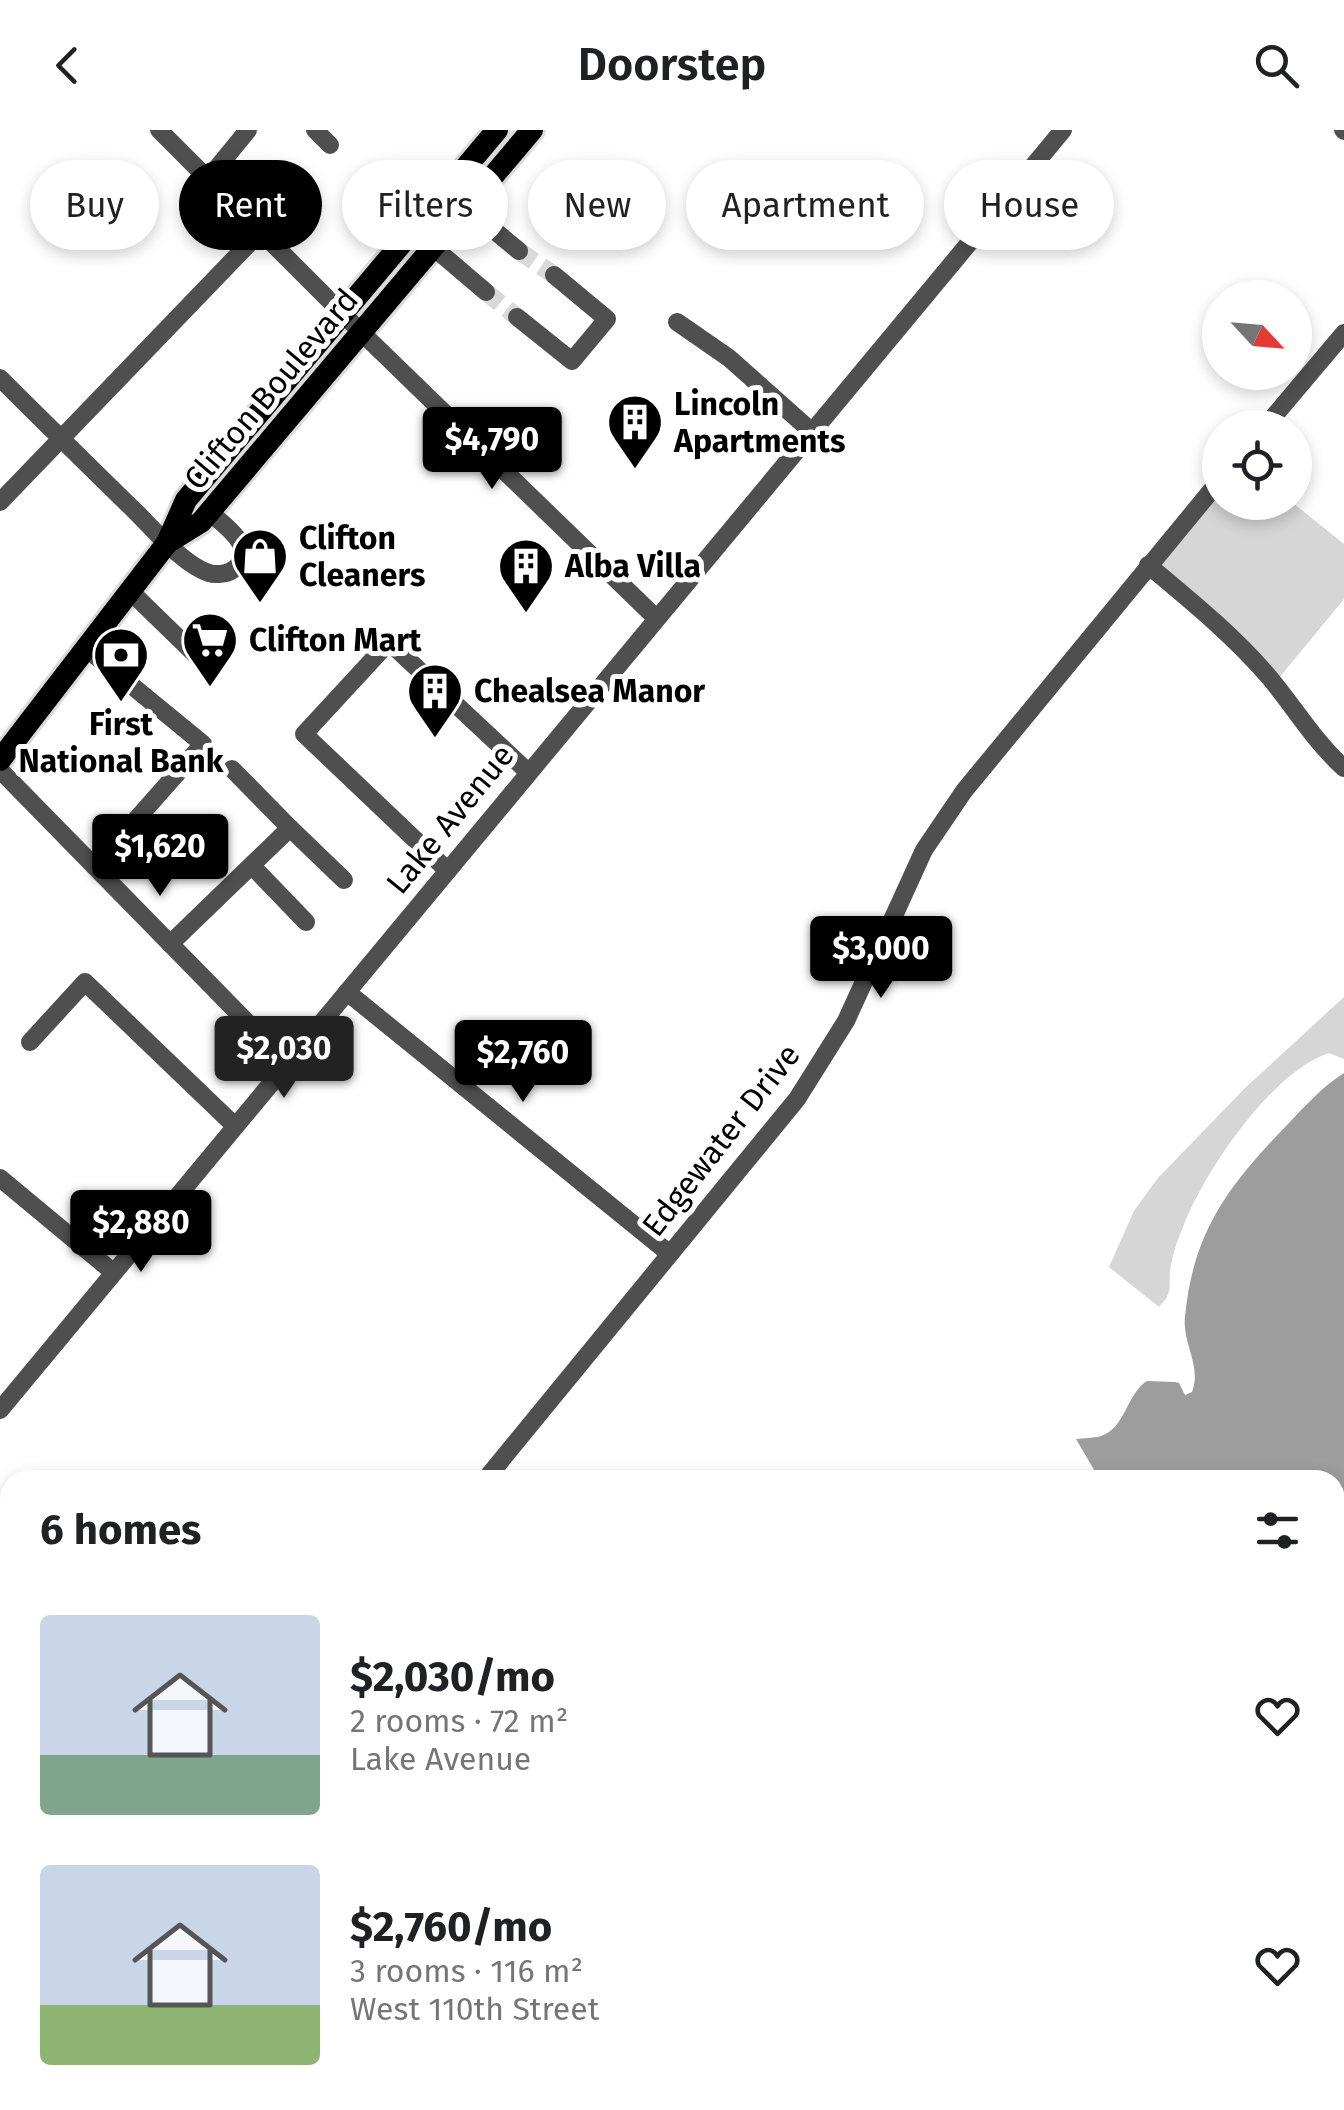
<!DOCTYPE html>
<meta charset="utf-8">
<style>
:root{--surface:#fff;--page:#f2f2f2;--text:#202124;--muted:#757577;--accent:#000}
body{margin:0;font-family:"Fira Sans",sans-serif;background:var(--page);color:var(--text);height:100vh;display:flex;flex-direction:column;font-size:38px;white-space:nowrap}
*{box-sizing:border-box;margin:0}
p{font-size:32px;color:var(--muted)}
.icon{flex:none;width:55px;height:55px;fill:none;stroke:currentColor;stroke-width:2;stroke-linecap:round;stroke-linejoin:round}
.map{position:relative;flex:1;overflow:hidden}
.sheet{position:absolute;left:0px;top:1340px;width:1345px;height:640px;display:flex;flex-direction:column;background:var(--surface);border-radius:30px 30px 0 0;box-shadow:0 5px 15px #0003}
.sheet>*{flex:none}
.banner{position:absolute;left:30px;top:30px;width:1285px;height:90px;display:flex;gap:20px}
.needle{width:65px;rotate:116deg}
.controls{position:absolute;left:1202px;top:150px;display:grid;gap:20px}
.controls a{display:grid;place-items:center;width:110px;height:110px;border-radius:50%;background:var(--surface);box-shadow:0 5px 15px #0003;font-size:50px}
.price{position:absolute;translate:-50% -85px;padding:0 22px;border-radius:10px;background:var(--accent);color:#fff;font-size:32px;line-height:65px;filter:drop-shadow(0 2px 5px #0008)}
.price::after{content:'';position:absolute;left:50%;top:60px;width:30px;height:22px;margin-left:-15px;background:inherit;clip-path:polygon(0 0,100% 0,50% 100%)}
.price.selected{background:#222;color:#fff}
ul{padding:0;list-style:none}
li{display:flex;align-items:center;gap:30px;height:250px;padding:0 40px}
li span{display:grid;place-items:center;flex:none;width:280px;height:200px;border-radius:10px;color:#555}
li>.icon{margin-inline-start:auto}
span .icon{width:120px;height:120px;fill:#fffc;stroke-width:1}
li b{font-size:42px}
h2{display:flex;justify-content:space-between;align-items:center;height:120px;padding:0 40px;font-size:42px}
.chip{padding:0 35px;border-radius:45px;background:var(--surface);box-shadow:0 5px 15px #0003;font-size:35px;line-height:90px}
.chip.selected{background:var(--accent);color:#fff}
header{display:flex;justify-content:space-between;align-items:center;height:130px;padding:0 40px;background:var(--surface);font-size:45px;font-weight:600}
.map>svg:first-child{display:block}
</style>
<header><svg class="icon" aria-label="back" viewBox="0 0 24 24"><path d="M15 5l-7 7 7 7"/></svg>Doorstep<svg class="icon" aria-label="search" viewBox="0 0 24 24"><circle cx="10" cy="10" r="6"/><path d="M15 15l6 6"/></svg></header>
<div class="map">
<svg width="1344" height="1980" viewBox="0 0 1344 1980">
<rect width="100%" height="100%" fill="#fff"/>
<g fill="#d6d6d6">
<polygon points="1220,350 1220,372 1293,373 1344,414 1344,469 1274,554 1148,435"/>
<path d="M1344,867V929L1329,923C1272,941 1204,1042 1183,1097C1177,1111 1172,1126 1170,1141C1169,1148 1171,1158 1168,1164C1167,1169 1162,1173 1159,1177L1109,1137L1134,1081L1157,1049L1245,958Z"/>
<polygon points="420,1970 475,1970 471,1980 414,1980"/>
</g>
<path fill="#9d9d9d" d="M1344,943V1980H505L515,1970H1335V1350H1100L1076,1309C1084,1308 1094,1308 1101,1306C1125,1299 1127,1263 1147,1251L1175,1252L1179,1253L1185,1265L1192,1262C1202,1235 1182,1214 1185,1187C1193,1101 1229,1055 1287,995C1305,976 1322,957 1344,943Z"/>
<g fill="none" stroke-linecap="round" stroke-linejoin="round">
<g stroke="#d9d9d9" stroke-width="18" stroke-dasharray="18 9" stroke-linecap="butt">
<polyline points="519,121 554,145"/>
<polyline points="486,162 517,187"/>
</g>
<g stroke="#dbdbdb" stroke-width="28">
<g id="major">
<polyline points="167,413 201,392 532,0"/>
<polyline points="0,630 167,413 186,370 497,0"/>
</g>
</g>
<g stroke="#4f4f4f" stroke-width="18">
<polyline points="159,0 361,202 655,487"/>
<polyline points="315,0 330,15"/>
<polyline points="1343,0 1344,1"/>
<polyline points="208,49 248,0"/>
<polyline points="466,77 519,121"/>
<polyline points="433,117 486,162"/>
<polyline points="517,187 572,231 607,189 554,145"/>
<polyline points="677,192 729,228 811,301"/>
<path d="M0,248C46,294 92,339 138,384C155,401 185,436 209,443C215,445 226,444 231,441C263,422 225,395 209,382"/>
<polyline points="1264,298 1344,203"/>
<polyline points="0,372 261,101"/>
<path d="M1148,435C1191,471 1233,505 1269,547C1295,578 1314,611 1344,638"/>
<polyline points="130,461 198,527"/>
<polyline points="86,518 203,614 95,736"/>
<polyline points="0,640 286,932"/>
<polyline points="290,698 344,750"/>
<polyline points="252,736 306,792"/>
<polyline points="447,740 304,604 389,512 528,642"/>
<polyline points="170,814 290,698 232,639"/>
<polyline points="347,862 670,1124"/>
<polyline points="30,912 85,852 234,995"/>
<polyline points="0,1048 113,1142"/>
<polyline points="0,1280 1063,0"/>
<polyline points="485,1350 797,969 846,891 924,720 964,661 1220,350"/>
<polyline points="0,1877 10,1868"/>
</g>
<use href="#major" stroke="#000" stroke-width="22"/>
</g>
<defs>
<g id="building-pin" transform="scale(2.875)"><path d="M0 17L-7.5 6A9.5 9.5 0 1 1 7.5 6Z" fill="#000" stroke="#fff"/><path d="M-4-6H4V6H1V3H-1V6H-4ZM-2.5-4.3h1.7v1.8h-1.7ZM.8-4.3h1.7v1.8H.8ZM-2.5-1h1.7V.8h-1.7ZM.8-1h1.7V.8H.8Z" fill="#fff"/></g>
<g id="shop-pin" transform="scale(2.875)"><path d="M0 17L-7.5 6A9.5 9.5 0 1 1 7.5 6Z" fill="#000" stroke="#fff"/><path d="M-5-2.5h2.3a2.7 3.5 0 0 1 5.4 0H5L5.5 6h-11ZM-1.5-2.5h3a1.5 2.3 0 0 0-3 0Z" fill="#fff"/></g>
<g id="supermarket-pin" transform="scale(2.875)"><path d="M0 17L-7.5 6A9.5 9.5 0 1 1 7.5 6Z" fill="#000" stroke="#fff"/><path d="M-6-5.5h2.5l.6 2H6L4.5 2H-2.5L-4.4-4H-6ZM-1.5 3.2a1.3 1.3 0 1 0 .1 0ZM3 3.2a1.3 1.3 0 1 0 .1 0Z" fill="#fff"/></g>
<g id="bank-pin" transform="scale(2.875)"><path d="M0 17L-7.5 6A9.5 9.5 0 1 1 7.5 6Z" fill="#000" stroke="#fff"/><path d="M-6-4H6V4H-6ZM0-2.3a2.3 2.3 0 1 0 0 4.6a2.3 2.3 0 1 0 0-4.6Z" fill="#fff"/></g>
</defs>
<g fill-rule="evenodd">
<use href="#building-pin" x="635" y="292"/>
<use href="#shop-pin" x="260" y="426"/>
<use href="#building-pin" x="526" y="436"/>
<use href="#supermarket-pin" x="210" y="510"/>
<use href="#bank-pin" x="121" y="525"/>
<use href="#building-pin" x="435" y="561"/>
</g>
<g text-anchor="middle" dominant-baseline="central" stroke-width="10" stroke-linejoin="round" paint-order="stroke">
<g font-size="32" fill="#000" stroke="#fff">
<text transform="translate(271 259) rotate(-50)">Clifton Boulevard</text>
<text transform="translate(450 689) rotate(-51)">Lake Avenue</text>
<text transform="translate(721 1010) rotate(-52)">Edgewater Drive</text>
</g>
<g font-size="32" font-weight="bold" fill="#000" stroke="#fff" text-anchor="start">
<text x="674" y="274">Lincoln<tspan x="674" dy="37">Apartments</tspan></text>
<text x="299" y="408">Clifton<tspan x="299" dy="37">Cleaners</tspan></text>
<text x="565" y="436">Alba Villa</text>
<text x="249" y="510">Clifton Mart</text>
<text x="474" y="561">Chealsea Manor</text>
<text x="121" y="594" text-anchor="middle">First<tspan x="121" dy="37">National Bank</tspan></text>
</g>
</g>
</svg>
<div class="controls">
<a><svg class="needle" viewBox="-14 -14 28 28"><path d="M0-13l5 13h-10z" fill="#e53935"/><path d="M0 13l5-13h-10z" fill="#757577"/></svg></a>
<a><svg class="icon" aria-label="locate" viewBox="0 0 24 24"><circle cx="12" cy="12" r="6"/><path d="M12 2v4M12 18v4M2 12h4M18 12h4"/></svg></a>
</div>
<b class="price" style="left:492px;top:362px">$4,790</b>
<b class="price" style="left:160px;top:769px">$1,620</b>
<b class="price" style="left:881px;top:871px">$3,000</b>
<b class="price selected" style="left:284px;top:971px">$2,030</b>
<b class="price" style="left:523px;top:975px">$2,760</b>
<b class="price" style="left:141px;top:1145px">$2,880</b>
<div class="banner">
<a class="chip">Buy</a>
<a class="chip selected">Rent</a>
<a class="chip">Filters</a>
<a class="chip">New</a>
<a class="chip">Apartment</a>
<a class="chip">House</a>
</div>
<section class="sheet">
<h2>6 homes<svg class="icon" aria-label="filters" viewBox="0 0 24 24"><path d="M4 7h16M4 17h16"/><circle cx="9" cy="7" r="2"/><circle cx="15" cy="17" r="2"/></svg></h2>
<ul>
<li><span style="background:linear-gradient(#c9d6e8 70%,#7fa58c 0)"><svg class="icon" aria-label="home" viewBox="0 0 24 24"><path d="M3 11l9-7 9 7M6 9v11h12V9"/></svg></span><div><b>$2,030/mo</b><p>2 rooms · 72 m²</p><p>Lake Avenue</p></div><svg class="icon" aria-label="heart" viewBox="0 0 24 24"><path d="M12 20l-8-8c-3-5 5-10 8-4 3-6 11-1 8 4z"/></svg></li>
<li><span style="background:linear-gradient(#c9d6e8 70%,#8fb573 0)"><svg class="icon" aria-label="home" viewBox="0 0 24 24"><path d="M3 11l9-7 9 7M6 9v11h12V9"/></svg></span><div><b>$2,760/mo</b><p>3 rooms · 116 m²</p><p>West 110th Street</p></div><svg class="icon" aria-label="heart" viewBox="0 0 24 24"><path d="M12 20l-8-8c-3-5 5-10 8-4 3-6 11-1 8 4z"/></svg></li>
</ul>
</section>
</div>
